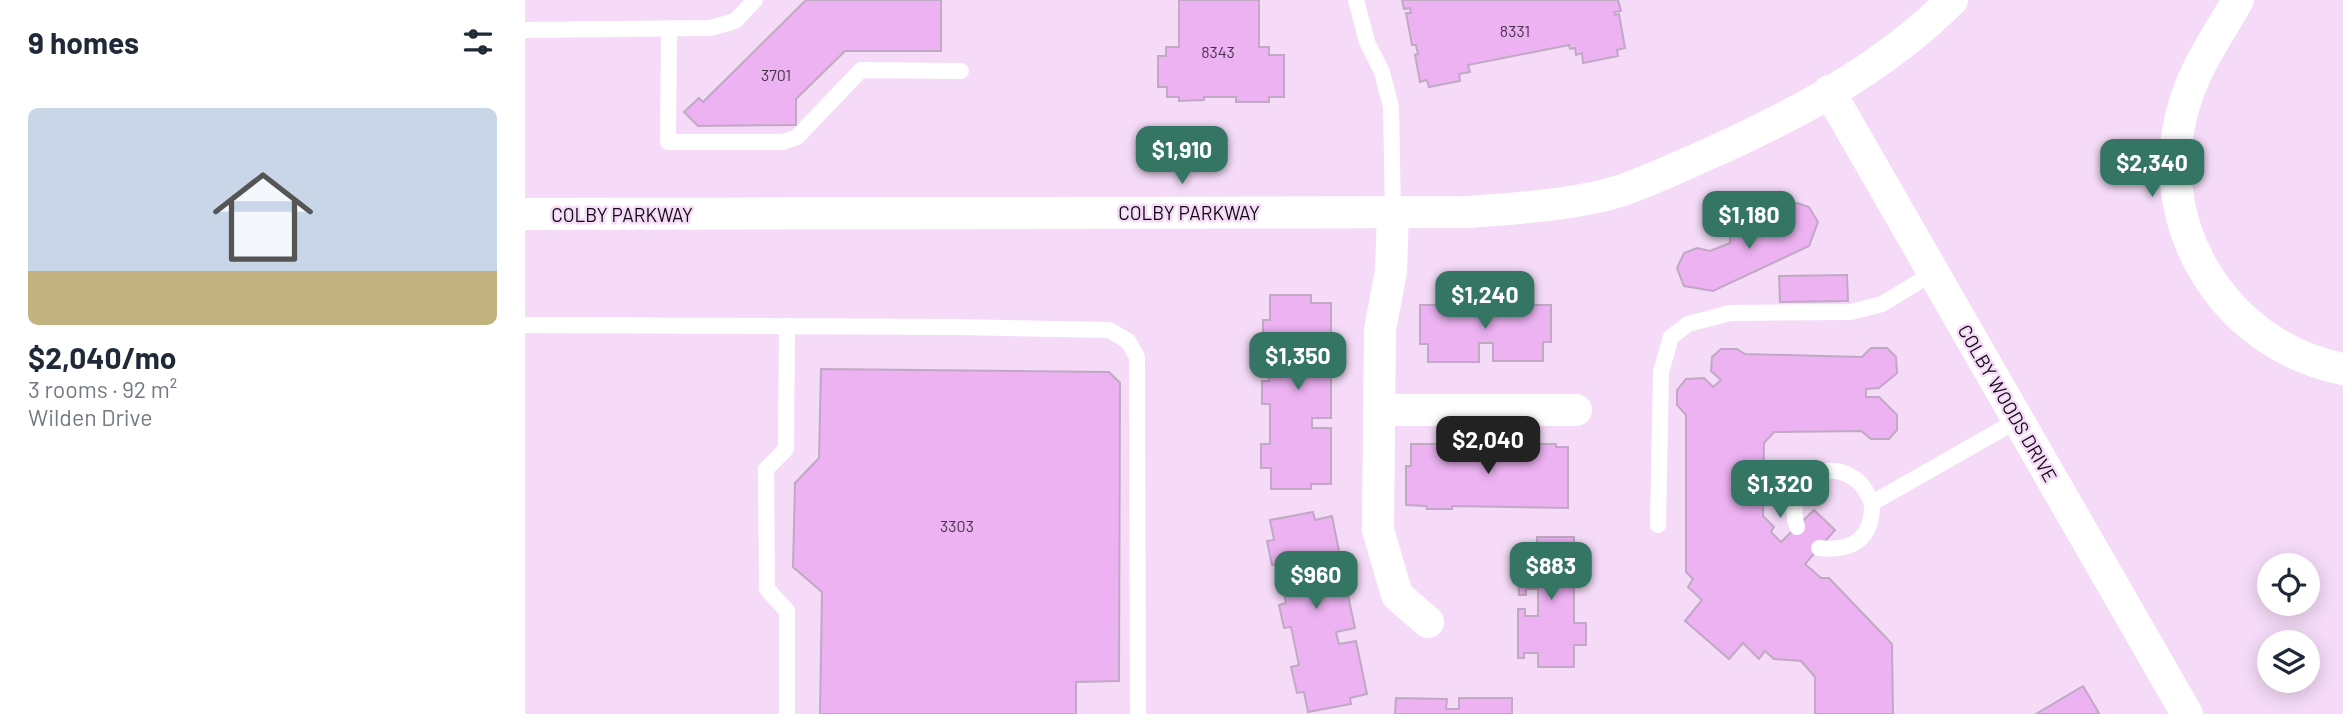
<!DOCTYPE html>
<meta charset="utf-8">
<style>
:root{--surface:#fff;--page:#f6f6f7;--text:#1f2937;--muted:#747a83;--line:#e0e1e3;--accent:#357563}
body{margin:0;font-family:Barlow,sans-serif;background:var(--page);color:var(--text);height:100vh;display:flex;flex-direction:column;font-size:26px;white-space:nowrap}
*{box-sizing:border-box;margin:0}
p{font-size:23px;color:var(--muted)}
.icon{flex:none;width:38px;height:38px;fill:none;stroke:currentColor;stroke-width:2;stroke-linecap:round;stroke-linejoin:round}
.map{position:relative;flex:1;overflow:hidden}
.side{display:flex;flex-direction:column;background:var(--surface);width:525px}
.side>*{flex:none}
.fabs{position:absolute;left:1732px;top:553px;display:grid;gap:14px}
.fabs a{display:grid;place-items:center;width:63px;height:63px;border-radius:50%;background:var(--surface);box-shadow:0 4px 18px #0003;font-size:35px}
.price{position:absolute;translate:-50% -60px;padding:0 16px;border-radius:14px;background:var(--accent);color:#fff;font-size:23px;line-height:46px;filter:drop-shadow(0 2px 4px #0008)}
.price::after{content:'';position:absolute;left:50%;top:42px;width:21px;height:16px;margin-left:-10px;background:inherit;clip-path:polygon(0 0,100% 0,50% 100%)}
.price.active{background:#222;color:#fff}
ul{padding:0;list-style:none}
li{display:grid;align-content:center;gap:14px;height:371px;padding:0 28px}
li+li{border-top:2px solid var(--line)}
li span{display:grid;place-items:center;height:217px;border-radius:10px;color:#555}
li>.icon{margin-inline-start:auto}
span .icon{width:126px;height:126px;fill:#fffc;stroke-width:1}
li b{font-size:30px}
h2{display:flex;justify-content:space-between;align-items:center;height:84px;padding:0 28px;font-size:30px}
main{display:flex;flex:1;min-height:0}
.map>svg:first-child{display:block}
</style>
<main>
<section class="side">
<h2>9 homes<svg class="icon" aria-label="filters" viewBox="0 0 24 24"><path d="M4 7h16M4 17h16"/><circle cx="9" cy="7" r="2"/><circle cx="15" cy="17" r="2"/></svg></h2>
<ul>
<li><span style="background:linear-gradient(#c9d6e8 75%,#c2b280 0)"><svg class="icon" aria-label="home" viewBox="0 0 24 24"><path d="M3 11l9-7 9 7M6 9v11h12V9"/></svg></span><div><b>$2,040/mo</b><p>3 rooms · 92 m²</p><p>Wilden Drive</p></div></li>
</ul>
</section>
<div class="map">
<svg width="1818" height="714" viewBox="0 0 1818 714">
<rect width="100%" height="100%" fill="#f5dbf8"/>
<g fill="#ecb2f2" stroke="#c1a8c4" stroke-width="2">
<polygon points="281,0 416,0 416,51 320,51 271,99 271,125 173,126 159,112 174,98 178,102"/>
<polygon points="654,0 734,0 734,47 744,47 744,55 759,55 759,97 744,97 744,102 711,102 711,97 679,97 679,100 654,101 654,97 642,97 642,87 633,87 633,56 641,56 641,47 654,47"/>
<polygon points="877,0 1093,0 1096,11 1089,12 1090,15 1094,14 1100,48 1092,50 1093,56 1058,63 1057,53 1051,55 1050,48 1045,49 1044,45 943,65 945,72 934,74 935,81 904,87 902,80 895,82 890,55 893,54 891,45 887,45 881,13 886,13 885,8 879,9"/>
<polygon points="1272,203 1284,207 1293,222 1284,246 1188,291 1159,286 1152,268 1159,253 1172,248 1185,251 1205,243 1205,237 1228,227 1234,230 1253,220 1256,210"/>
<polygon points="1322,275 1323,301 1255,302 1254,276"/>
<polygon points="745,295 786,295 786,303 806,303 806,356 787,356 787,364 806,364 806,418 787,418 787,428 806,428 806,484 786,484 786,489 746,489 746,468 736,468 736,444 745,444 745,404 737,404 737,381 744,381 744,343 738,343 738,320 745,320"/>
<polygon points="914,301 941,301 941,305 978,305 978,302 1006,302 1006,305 1026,305 1026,342 1018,342 1018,361 968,361 968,343 954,343 954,362 903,362 903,344 895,344 895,305 914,305"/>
<polygon points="1346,348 1362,348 1371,357 1372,373 1354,388 1341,389 1341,397 1354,397 1372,415 1372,430 1364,439 1346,439 1336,431 1249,432 1239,443 1238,516 1249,527 1246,532 1256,542 1289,510 1310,530 1280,564 1296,578 1304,578 1367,644 1368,714 1290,714 1290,677 1276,661 1249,659 1240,651 1234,659 1218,643 1204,659 1160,621 1177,600 1163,587 1168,579 1161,572 1161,415 1152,405 1152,390 1161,379 1179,378 1188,387 1196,380 1186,371 1187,357 1196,349 1212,349 1220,354 1337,357"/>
<polygon points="296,369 584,372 595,383 594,681 551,682 551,714 295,714 297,592 268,567 270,483 294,458"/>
<polygon points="886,444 925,444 925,447 939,447 939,444 989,444 989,447 1003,447 1003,444 1031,444 1031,447 1043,447 1043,508 927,506 927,509 902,509 901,506 881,505 881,466 886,466"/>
<polygon points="788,512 790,520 807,516 817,566 800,570 802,580 819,577 830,628 811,632 814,644 831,641 842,694 825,698 826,704 783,712 779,692 772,693 766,667 774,665 766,627 759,628 754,605 761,603 753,564 747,565 742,541 749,540 745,520"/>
<polygon points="1012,537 1049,537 1049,557 1061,557 1062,581 1049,581 1049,623 1061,623 1061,645 1049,645 1049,667 1013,667 1013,653 999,653 999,658 993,658 993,609 1000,609 1000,616 1013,616 1013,589 1001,589 1001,595 994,595 993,545 1001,545 1001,550 1012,550"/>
<polygon points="1558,686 1574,713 1572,714 1511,714"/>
<polygon points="871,698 922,699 921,709 934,709 934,698 987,698 987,714 870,714"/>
</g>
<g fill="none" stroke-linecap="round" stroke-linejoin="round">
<g stroke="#fff" stroke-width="16">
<polyline points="831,0 842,42 857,72 866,107 868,212"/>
<polyline points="144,29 143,142 258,142 272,137 336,70 436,71"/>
<polyline points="0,30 185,28 210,21 230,0"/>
<polyline points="0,325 434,327 584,330 603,341 612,357 613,714"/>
<polyline points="1133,525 1136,372 1146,337 1163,324 1205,313 1326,312 1357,304 1408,273"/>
<path d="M1272,527C1260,492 1293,456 1327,477C1338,483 1342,493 1347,503"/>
<path d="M1294,548C1328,552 1348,538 1347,503L1493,420"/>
<polyline points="262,714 262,611 242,589 241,469 261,449 262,326"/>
</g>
<g stroke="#fff" stroke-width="32">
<path d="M1713,0C1695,32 1672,64 1661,99C1621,218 1696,345 1818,369"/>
<polyline points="1304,91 1662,714"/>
<polyline points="868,212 866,271 855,330 853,530 872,595 903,622"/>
<path d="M0,214L945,212C993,208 1052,205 1098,190C1126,180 1154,167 1181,155C1269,116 1358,69 1427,0"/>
<polyline points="854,410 1051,410"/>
</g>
</g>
<g text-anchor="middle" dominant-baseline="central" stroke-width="5" stroke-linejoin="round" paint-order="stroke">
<g font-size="16" fill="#48334b">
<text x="990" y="30">8331</text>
<text x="693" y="51">8343</text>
<text x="251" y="74">3701</text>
<text x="432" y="525">3303</text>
</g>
<g font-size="19" fill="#120913" stroke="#f5dbf8">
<text x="664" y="212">COLBY PARKWAY</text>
<text x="97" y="214">COLBY PARKWAY</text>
<text transform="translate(1483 403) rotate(60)">COLBY WOODS DRIVE</text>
</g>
</g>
</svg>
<div class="fabs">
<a><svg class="icon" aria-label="locate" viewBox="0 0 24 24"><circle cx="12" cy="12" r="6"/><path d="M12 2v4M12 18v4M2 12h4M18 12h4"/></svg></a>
<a><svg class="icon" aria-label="layers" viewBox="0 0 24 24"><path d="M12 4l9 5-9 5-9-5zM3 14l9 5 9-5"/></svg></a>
</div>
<b class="price" style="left:657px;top:186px">$1,910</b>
<b class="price" style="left:1627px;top:199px">$2,340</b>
<b class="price" style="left:1224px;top:251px">$1,180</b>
<b class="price" style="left:960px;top:331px">$1,240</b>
<b class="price" style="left:773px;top:392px">$1,350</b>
<b class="price active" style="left:963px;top:476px">$2,040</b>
<b class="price" style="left:1255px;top:520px">$1,320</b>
<b class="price" style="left:1026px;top:602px">$883</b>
<b class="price" style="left:791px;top:611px">$960</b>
</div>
</main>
